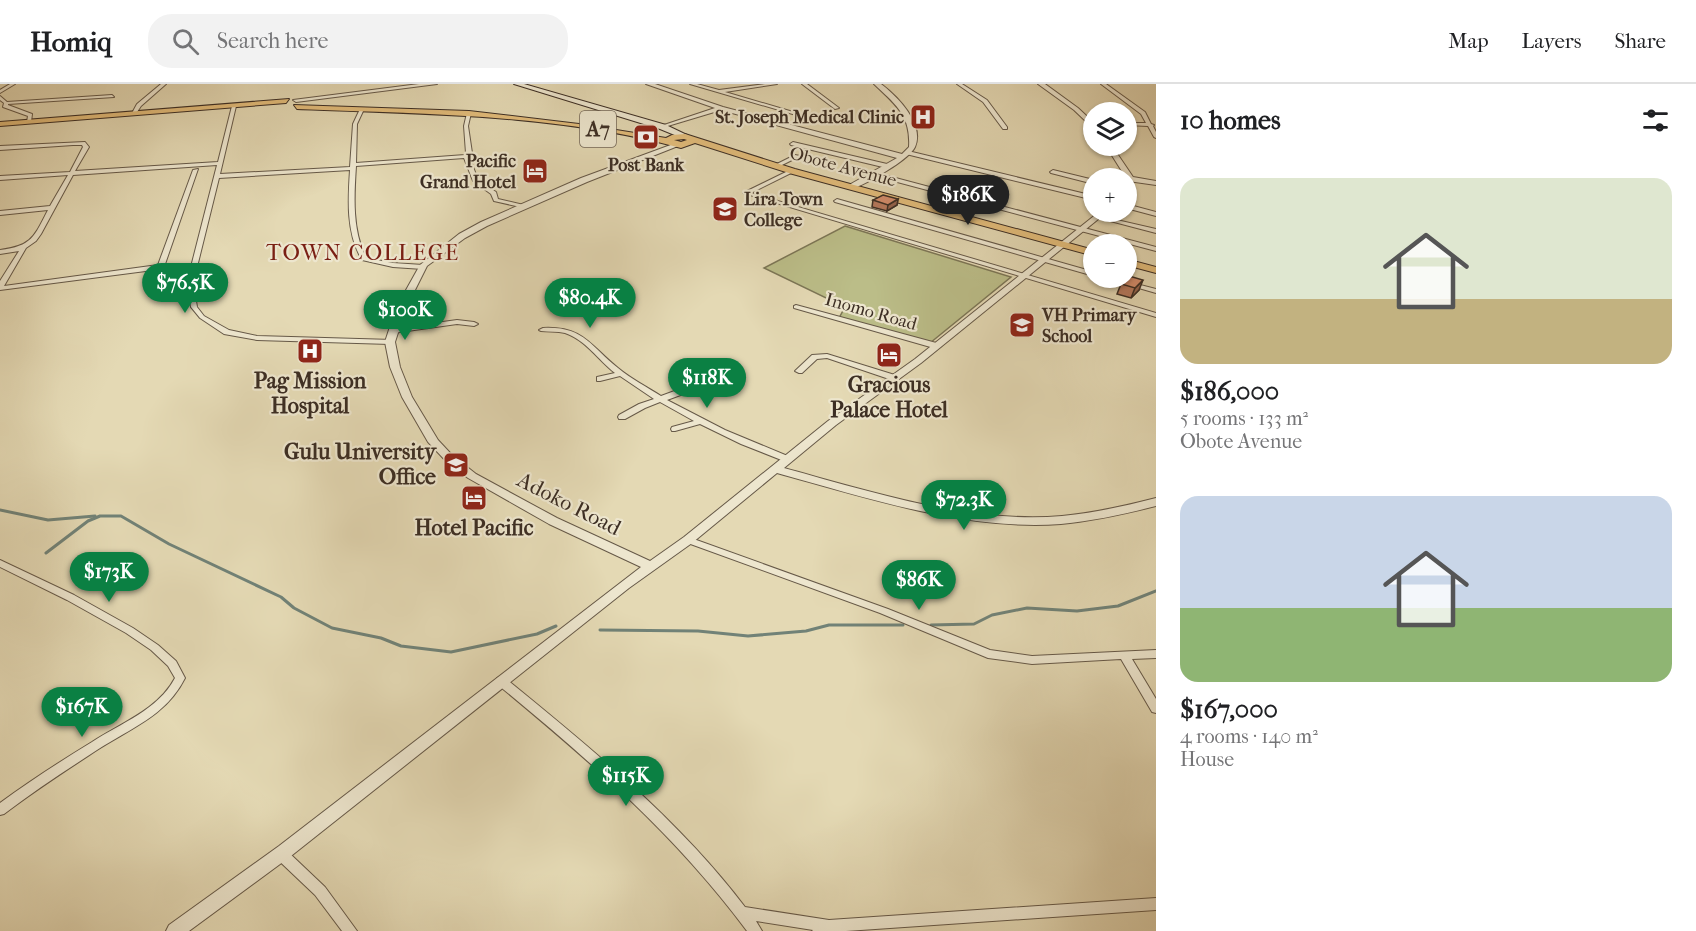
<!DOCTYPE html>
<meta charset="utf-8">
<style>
:root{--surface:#fff;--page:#f2f2f2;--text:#202124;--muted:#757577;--line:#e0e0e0;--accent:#0b8043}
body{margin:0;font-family:"IM FELL French Canon",serif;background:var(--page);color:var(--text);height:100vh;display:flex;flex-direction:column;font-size:22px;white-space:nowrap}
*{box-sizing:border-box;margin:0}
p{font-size:20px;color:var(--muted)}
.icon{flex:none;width:33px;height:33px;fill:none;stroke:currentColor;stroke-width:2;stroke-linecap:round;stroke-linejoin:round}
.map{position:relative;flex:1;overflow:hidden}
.side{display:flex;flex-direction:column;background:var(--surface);width:540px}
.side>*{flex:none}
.controls{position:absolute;left:1083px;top:18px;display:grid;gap:12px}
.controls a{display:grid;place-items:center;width:54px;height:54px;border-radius:50%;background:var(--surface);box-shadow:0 2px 4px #0004;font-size:30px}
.price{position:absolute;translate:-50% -51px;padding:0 14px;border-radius:21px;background:var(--accent);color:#fff;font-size:20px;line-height:39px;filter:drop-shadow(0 2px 3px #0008)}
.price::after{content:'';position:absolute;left:50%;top:36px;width:18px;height:14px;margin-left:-9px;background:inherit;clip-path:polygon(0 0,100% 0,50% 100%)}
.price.on{background:#222;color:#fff}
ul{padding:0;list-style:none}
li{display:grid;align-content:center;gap:12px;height:318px;padding:0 24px}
li span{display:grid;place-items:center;height:186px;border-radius:18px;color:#555}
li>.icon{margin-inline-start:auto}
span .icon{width:108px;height:108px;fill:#fffc;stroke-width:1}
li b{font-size:26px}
h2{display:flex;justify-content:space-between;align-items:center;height:72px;padding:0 24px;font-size:26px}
header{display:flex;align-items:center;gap:36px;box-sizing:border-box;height:84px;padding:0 30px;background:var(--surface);border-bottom:2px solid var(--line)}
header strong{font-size:28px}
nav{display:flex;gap:33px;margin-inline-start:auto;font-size:21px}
.search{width:420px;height:54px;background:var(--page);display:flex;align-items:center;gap:15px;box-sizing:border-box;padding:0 21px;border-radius:24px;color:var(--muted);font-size:22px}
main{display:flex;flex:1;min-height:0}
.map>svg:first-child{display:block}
</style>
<header>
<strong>Homiq</strong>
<div class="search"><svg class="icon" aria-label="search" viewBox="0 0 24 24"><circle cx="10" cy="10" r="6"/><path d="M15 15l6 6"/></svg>Search here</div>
<nav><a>Map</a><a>Layers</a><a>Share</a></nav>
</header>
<main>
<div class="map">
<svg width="1156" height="847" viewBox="0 0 1156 847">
<rect width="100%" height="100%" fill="#e4d9b4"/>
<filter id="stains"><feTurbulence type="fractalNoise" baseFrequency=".00333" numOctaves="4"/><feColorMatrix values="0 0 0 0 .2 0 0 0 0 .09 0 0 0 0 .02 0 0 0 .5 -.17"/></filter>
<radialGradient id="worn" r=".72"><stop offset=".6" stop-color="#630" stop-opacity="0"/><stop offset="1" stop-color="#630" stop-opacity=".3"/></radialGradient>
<polygon fill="#bbbd88" stroke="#7c7656" stroke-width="1.5" points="845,142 1011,193 930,259 839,234 845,223 764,184"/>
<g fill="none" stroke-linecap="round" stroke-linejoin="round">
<g stroke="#718277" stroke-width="3">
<polyline points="0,426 48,436 95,432"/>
<polyline points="46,469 88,437 100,432 121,432 169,460 281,513 294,524 332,544 381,554 401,562 451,568 537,550 556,542"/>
<polyline points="931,541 974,540 992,531 1027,524 1077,527 1118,522 1156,507"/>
<polyline points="600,546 698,547 748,552 806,547 829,541 903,541"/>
</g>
<g stroke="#665948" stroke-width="2">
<g id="minor">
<polygon points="10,0 15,0 0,9 0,6"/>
<polygon points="161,0 166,0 141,22 135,31 131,31 137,20"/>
<polygon points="690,0 697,0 719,6 765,0 777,0 725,8 800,30 796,31"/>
<polygon points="802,0 807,0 839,24 835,25"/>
<polygon points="957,0 962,0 987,16 1007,43 1007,45 1003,45 983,18"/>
<polygon points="1101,0 1106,0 1145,28 1151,40 1154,41 1153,42 1156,48 1156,54 1154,53 1148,42 1126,41 1126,39 1146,39 1141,30"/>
<polygon points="112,11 114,13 8,20 8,21 32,30 31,38 29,39 27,38 28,32 3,23 4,19 0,16 0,12 7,18"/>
<path d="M234,21L236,22L220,90L350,83L353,40L360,25L362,24L364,25L357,40L356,79L465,71L466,69L464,42L467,29L469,28L471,29L468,42L472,69L469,72L478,96L496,108L498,115L528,122L525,124L494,117L491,110L473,97L464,74L356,82C354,113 352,146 366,174L393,179L423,181L426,183L423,185L393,183L362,176C346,149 348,116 350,86L219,94L198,179L194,205L197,223L204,232L229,246L257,252L393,256L394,258L390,260L257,256L224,250L200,234L191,223L188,205L192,179L217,81L73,91L41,150L36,157L26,164L4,202L158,181L193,86L198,85L164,183L161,185L0,206V197L19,167L0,170V166C32,162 34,153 48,126L0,131V127L50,122L68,91L0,96V92L70,88L83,63L82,61H73L0,66V62L85,58L89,63L75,87L218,78L232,22Z"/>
<polygon points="793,58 887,80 890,82 887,84 791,61 790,60"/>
<polygon points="908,67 1094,112 1094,116 906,70 906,68"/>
<polygon points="795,71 800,72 778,83 773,82"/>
<polygon points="790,86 795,87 751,109 1156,229 1156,233 743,109"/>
<polygon points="1053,86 1094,96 1094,100 1051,89 1050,88"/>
<polygon points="873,88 1156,163 1156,167 871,91 870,90"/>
<polygon points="837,115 1094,188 1094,192 835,118 834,117"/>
<polygon points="1126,120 1156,128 1156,132 1126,124"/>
<polygon points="1095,131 1156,145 1156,149 1095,133"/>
<polygon points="1104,194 1113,194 1156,205 1156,209"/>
<polygon points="796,221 940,260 941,262 937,264 934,264 794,224 794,222"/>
<polygon points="457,236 474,238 478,240 474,242 457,240 393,249 389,247 393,245"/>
<path d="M543,244C584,242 590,262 618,284C631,295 647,303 661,312L680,305H686L687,307L686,309L667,316L725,346L790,373L791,375L790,377H784L741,360L700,340L675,347H672L671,345L672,343L694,337L660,318L645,324L625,335H619L618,333L619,331L639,320L654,315L620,292L600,297H597V293L615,289C598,276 586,256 565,249C557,247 549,248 541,247L539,246Z"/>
<polygon points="827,270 898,292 899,294 895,296 892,296 827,274 817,275 802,289 799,289 795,287 812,271"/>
<polygon points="688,453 888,525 990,566 1032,572 1156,566 1156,574 1132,575 1156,615 1156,629 1152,628 1121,575 1032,580 988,574 880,529 685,458 683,456"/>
<path d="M0,476L74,511L133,544L158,561L176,577L185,594C166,632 131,644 97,666C65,687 34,707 4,730L0,731V719C30,697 61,677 92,658C121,639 158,626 175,594L168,582L151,566L126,549L67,516L0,483Z"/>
<path d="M501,593L505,594C591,664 678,735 745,823L829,836L1156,814V826L846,847H812L813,846L756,837L762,847H747C674,749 590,677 497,600L496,597L497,594Z"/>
<polygon points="281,765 286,766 325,803 357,847 342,847 315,811 276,774 275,770 276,766"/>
</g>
</g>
<g stroke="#665948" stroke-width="2">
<g id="tertiary">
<polygon points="419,0 437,0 296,18 293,16"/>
<path d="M646,0H655L723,23L902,70L909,63C911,31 895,20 874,0H881C897,12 925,40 915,63C909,76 866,100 852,105L848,103L849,101L897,74L721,26L661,44V42L715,24Z"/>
<polygon points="1038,0 1045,0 1078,24 1094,39 1094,45 1074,26"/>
<path d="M676,59L679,61L678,62L587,98L487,142L465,154L427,182L406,224L395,258L400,283L412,313L438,356L452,371L476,390L557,434L650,477L684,453L828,337L915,275L1099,128H1107L921,279L836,341L784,384C872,408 970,440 1062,432C1094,429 1125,422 1156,414V422C1124,430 1094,437 1061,440C967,447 867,414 777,389L692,459L629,504L291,772L189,847H166L169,841L279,762L641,483L549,440L468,394L444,375L428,358L402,313L390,283L385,258L396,224L420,181L459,150L481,138L581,94Z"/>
<polygon points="1106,62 1112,62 1133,93 1156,97 1156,101 1128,97"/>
</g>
</g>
<g stroke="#3c2e24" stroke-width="2">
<polygon id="secondary" points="514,0 524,0 666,41 689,52 682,54 660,45"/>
</g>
<g stroke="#3c2e24" stroke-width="2">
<g id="primary">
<polygon points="289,15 286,19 0,42 0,38"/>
<path d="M294,21L469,27L579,40L666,54L672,51L685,50L795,85L1094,166V172L789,89L695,59L681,64C557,30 425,30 297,25ZM684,55L687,56L681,58L674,56Z"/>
<polygon points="1126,175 1156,183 1156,189 1126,181"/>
</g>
</g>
<use href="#minor" fill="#ede6ce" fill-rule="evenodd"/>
<use href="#tertiary" fill="#ede6ce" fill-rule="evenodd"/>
<use href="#secondary" fill="#ede6ce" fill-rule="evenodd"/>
<use href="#primary" fill="#e2bc7a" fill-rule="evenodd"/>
</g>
<g fill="#b6795d" stroke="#3c2e24" stroke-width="1.5">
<polygon points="898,115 897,121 887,127 872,123 873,116"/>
<polygon points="1129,192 1139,206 1131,214 1117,210 1121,200"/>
</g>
<g fill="#94634c" stroke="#3c2e24" stroke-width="1.5">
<polygon points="898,115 897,121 887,127 888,121"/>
<polygon points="1143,196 1139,206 1131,214 1135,204"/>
</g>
<g fill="#d48d6c" stroke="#3c2e24" stroke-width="1.5">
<polygon points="883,111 898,115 888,121 873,116"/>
<polygon points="1129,192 1143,196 1135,204 1121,200"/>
</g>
<defs>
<g id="hospital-square" transform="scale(1.35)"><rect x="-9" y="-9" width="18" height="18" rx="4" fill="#8f2418" stroke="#ede6ce"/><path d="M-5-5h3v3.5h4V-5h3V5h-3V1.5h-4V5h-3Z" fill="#fff"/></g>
<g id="bank-square" transform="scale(1.35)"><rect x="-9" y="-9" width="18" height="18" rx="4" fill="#8f2418" stroke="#ede6ce"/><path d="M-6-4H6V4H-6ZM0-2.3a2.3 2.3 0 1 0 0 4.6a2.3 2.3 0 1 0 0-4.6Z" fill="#fff"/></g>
<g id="hotel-square" transform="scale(1.35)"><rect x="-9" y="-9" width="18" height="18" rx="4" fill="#8f2418" stroke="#ede6ce"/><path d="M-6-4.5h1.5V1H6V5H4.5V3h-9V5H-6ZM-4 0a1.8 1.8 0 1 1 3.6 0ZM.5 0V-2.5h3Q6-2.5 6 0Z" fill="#fff"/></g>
<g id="university-square" transform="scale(1.35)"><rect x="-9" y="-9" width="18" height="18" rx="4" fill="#8f2418" stroke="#ede6ce"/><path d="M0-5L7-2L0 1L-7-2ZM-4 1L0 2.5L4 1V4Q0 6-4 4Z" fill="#fff"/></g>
<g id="school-square" transform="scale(1.35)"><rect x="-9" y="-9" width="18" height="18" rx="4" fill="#8f2418" stroke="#ede6ce"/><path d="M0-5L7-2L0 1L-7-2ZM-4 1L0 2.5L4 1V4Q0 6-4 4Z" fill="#fff"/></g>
</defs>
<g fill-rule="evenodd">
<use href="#hospital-square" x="923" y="33"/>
<use href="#bank-square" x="646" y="53"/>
<use href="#hotel-square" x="535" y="87"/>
<use href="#university-square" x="725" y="125"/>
<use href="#school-square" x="1022" y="241"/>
<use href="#hospital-square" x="310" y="267"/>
<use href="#hotel-square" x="889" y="271"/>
<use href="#school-square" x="456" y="381"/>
<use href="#hotel-square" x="474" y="414"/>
</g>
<g text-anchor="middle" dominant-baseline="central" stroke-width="4.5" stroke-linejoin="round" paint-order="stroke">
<g font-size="18" font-weight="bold" fill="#3c2e24" stroke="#ede6ce" text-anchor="end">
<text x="904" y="33">St. Joseph Medical Clinic</text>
<text x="516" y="77">Pacific<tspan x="516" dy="21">Grand Hotel</tspan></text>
<text x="646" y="81" text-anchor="middle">Post Bank</text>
<text x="744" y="115" text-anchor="start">Lira Town<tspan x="744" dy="21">College</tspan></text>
<text x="1042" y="231" text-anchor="start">VH Primary<tspan x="1042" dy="21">School</tspan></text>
</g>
<g font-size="18" fill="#3c2e24" stroke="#ede6ce">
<text transform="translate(843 83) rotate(15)">Obote Avenue</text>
<text transform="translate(871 228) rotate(16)">Inomo Road</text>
</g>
<rect fill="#ede6ce" stroke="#716557" stroke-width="1.5" x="580" y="27" width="36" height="36" rx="4.5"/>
<g font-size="21" font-weight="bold" fill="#3c2e24">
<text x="598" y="45">A7</text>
</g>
<g font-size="22" letter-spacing="1.5" fill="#7a1f14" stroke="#ede6ce">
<text x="363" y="169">TOWN COLLEGE</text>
</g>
<g font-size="22" font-weight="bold" fill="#3c2e24" stroke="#ede6ce">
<text x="310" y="297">Pag Mission<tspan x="310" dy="25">Hospital</tspan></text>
<text x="889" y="301">Gracious<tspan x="889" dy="25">Palace Hotel</tspan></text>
<text x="436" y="368" text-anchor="end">Gulu University<tspan x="436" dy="25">Office</tspan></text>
<text x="474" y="444">Hotel Pacific</text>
</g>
<g font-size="22" fill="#3c2e24" stroke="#ede6ce">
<text transform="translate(569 420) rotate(27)">Adoko Road</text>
</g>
</g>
<rect width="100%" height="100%" filter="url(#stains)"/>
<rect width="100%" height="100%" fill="url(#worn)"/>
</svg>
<div class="controls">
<a><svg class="icon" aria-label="layers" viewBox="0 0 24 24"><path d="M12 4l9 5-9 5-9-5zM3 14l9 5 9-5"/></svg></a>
<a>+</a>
<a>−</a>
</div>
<b class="price on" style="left:968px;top:142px">$186K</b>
<b class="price" style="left:185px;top:230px">$76.5K</b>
<b class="price" style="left:590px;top:245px">$80.4K</b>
<b class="price" style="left:405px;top:257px">$100K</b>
<b class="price" style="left:707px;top:325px">$118K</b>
<b class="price" style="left:964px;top:447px">$72.3K</b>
<b class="price" style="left:109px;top:519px">$173K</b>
<b class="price" style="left:919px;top:527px">$86K</b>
<b class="price" style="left:82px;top:654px">$167K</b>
<b class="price" style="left:626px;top:723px">$115K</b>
</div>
<section class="side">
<h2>10 homes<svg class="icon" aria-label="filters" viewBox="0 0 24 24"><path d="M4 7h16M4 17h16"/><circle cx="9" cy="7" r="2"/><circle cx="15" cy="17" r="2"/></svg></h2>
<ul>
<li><span style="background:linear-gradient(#dfe7d0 65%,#c2b280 0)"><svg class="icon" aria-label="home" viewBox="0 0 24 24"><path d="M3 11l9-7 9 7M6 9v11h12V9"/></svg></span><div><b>$186,000</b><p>5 rooms · 133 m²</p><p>Obote Avenue</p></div></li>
<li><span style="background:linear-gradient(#c9d6e8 60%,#8fb573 0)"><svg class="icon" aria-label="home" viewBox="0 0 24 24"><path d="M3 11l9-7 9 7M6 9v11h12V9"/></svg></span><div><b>$167,000</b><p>4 rooms · 140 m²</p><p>House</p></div></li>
</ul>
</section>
</main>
